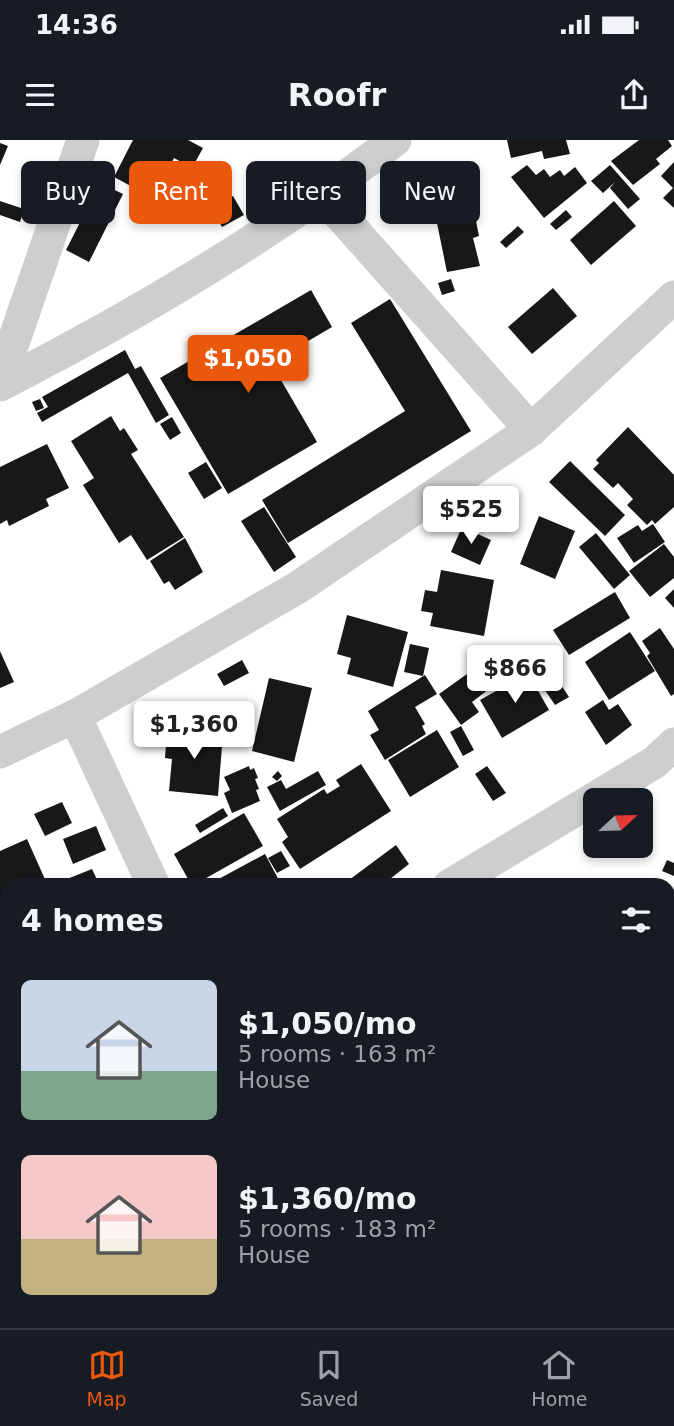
<!DOCTYPE html>
<meta charset="utf-8">
<style>
:root{--surface:#171b24;--page:#242831;--text:#f1f3f6;--muted:#9ea1a6;--line:#363941;--accent:#ea580c}
body{margin:0;font-family:"DejaVu Sans",sans-serif;background:var(--page);color:var(--text);height:100vh;display:flex;flex-direction:column;font-size:26px;white-space:nowrap}
*{box-sizing:border-box;margin:0}
p{font-size:23px;color:var(--muted)}
.icon{flex:none;width:38px;height:38px;fill:none;stroke:currentColor;stroke-width:2;stroke-linecap:round;stroke-linejoin:round}
.map{position:relative;flex:1;overflow:hidden}
.sheet{position:absolute;left:0px;top:738px;width:676px;height:450px;display:flex;flex-direction:column;background:var(--surface);border-radius:21px 21px 0 0;box-shadow:0 4px 10px #0003}
.sheet>*{flex:none}
.banner{position:absolute;left:21px;top:21px;width:634px;height:63px;display:flex;gap:14px}
.needle{width:46px;rotate:68deg}
.tools{position:absolute;left:583px;top:648px;display:grid;gap:14px}
.tools a{display:grid;place-items:center;width:70px;height:70px;border-radius:10px;background:var(--surface);box-shadow:0 4px 10px #0003;font-size:35px}
.price{position:absolute;translate:-50% -60px;padding:0 16px;border-radius:7px;background:#fff;color:#222;font-size:23px;line-height:46px;filter:drop-shadow(0 2px 4px #0008)}
.price::after{content:'';position:absolute;left:50%;top:42px;width:21px;height:16px;margin-left:-10px;background:inherit;clip-path:polygon(0 0,100% 0,50% 100%)}
.price.on{background:var(--accent);color:#fff}
ul{padding:0;list-style:none}
li{display:flex;align-items:center;gap:21px;height:175px;padding:0 21px}
li span{display:grid;place-items:center;flex:none;width:196px;height:140px;border-radius:10px;color:#555}
li>.icon{margin-inline-start:auto}
span .icon{width:84px;height:84px;fill:#fffc;stroke-width:1}
li b{font-size:30px}
h2{display:flex;justify-content:space-between;align-items:center;height:84px;padding:0 21px;font-size:30px}
.tag{padding:0 24px;border-radius:10px;background:var(--surface);box-shadow:0 4px 10px #0003;font-size:24px;line-height:63px}
.tag.on{background:var(--accent);color:#fff}
.status{display:flex;justify-content:space-between;align-items:center;height:49px;padding:0 35px;background:var(--surface);direction:ltr}
.status svg{height:19px;fill:currentColor}
header{display:flex;justify-content:space-between;align-items:center;height:91px;padding:0 21px;background:var(--surface);font-size:32px;font-weight:800}
.tabs{display:flex;justify-content:space-around;align-items:center;height:98px;border-top:2px solid var(--line);background:var(--surface);font-size:19px;color:var(--muted)}
.tabs a{display:grid;justify-items:center;gap:4px}
.tabs .on{color:var(--accent)}
.map>svg:first-child{display:block}
</style>
<div class="status"><b>14:36</b><svg viewBox="0 0 49 12"><path d="M0 12V9h3v3zM5 12V6h3v6zM10 12V3h3v9zM15 12V0h3v12zM26 1h20v11H26zM47 4h2v5h-2z"/></svg></div>
<header><svg class="icon" aria-label="menu" viewBox="0 0 24 24"><path d="M4 6h16M4 12h16M4 18h16"/></svg>Roofr<svg class="icon" aria-label="share" viewBox="0 0 24 24"><path d="M12 15V3M7 8l5-5 5 5M5 13v7h14v-7"/></svg></header>
<div class="map">
<svg width="674" height="1188" viewBox="0 0 674 1188">
<rect width="100%" height="100%" fill="#fff"/>
<g fill="none" stroke-linecap="round" stroke-linejoin="round">
<g stroke="#cddeec" stroke-width="9">
<polyline points="668,1080 674,1078"/>
<polyline points="419,1188 434,1181"/>
</g>
</g>
<g fill="#181818">
<polygon points="133,0 188,0 203,8 192,28 174,18 153,58 114,37"/>
<polygon points="507,0 566,0 570,14 544,19 542,11 511,18"/>
<polygon points="639,0 668,0 672,6 656,19 660,24 633,45 611,21"/>
<polygon points="0,3 8,6 0,25"/>
<polygon points="674,22 674,68 663,58 673,48 661,36"/>
<polygon points="527,25 536,35 544,29 550,37 560,30 564,36 575,27 587,43 544,78 511,37"/>
<polygon points="610,25 640,59 628,69 610,48 615,42 603,53 591,41"/>
<polygon points="308,26 315,35 305,42 298,34"/>
<polygon points="468,41 479,96 473,98 480,126 447,132 430,49"/>
<polygon points="100,43 123,54 89,122 66,110"/>
<polygon points="233,56 244,75 222,87 212,68"/>
<polygon points="0,61 24,69 20,82 0,75"/>
<polygon points="614,61 636,86 591,125 570,100"/>
<polygon points="566,70 572,77 556,90 550,84"/>
<polygon points="518,86 524,92 506,108 500,102"/>
<polygon points="451,139 455,151 442,155 438,143"/>
<polygon points="553,148 577,176 532,214 508,187"/>
<polygon points="311,150 332,187 271,223 317,302 228,354 160,238"/>
<polygon points="390,159 471,291 288,403 262,360 405,271 351,183"/>
<polygon points="125,210 135,229 141,226 169,275 156,283 128,233 42,282 37,273 48,267 42,257"/>
<polygon points="40,259 44,268 36,271 32,262"/>
<polygon points="111,276 120,291 124,288 138,310 131,314 184,397 147,420 131,395 119,403 83,345 94,338 71,301"/>
<polygon points="172,277 181,293 170,300 160,284"/>
<polygon points="628,287 674,335 674,367 655,384 652,380 647,385 627,365 633,359 618,343 613,348 593,329 599,323 596,320"/>
<polygon points="47,304 69,348 46,359 49,366 9,386 7,380 0,384 0,327"/>
<polygon points="570,321 625,375 605,396 549,342"/>
<polygon points="206,322 222,348 204,359 188,333"/>
<polygon points="264,367 296,417 274,432 241,381"/>
<polygon points="539,376 575,391 555,439 520,424"/>
<polygon points="653,384 665,402 634,423 617,398 638,385 642,391"/>
<polygon points="462,387 491,400 480,425 451,412"/>
<polygon points="596,393 630,435 614,449 579,407"/>
<polygon points="185,398 203,432 175,450 169,441 164,444 150,421"/>
<polygon points="664,404 674,417 674,438 650,457 629,431"/>
<polygon points="441,430 494,440 484,496 430,486 433,473 421,471 425,450 437,452"/>
<polygon points="674,449 674,468 665,458"/>
<polygon points="615,452 630,478 569,515 553,490"/>
<polygon points="347,475 408,492 393,547 347,534 351,518 337,514"/>
<polygon points="660,488 674,509 674,554 671,556 647,516 650,513 642,501"/>
<polygon points="630,492 655,531 609,560 585,522"/>
<polygon points="410,504 429,508 423,536 404,532"/>
<polygon points="0,511 14,542 0,548"/>
<polygon points="542,516 569,557 555,565 528,525"/>
<polygon points="242,520 249,533 224,546 217,534"/>
<polygon points="474,529 489,549 472,562 479,572 461,585 439,554"/>
<polygon points="528,533 549,570 502,598 480,560"/>
<polygon points="425,535 437,554 415,567 425,584 422,586 426,594 385,620 370,595 379,590 368,571"/>
<polygon points="269,538 312,548 294,622 252,611"/>
<polygon points="603,560 609,570 618,564 632,585 606,605 585,572"/>
<polygon points="461,586 474,610 463,616 450,592"/>
<polygon points="167,589 223,594 218,656 169,651 172,619 165,618"/>
<polygon points="437,590 459,627 410,657 388,620"/>
<polygon points="361,624 391,671 300,729 282,702 288,697 277,679 324,649 327,654 340,646 336,640"/>
<polygon points="249,626 250,630 254,628 258,638 255,639 259,649 256,650 260,661 232,673 224,653 230,650 224,637"/>
<polygon points="487,626 506,653 493,661 475,634"/>
<polygon points="278,631 282,636 277,641 272,637"/>
<polygon points="318,631 326,645 280,671 267,647 281,640 286,649"/>
<polygon points="62,662 72,683 45,696 34,674"/>
<polygon points="223,668 228,676 200,693 195,685"/>
<polygon points="244,673 263,706 192,746 174,714"/>
<polygon points="96,686 106,710 73,724 63,699"/>
<polygon points="27,699 48,746 7,746 5,810 0,799 0,711"/>
<polygon points="396,705 409,724 381,746 353,746 349,740"/>
<polygon points="281,711 290,726 277,733 268,718"/>
<polygon points="265,714 282,746 218,746 215,741"/>
<polygon points="667,720 674,723 674,736 662,731"/>
<polygon points="92,729 100,746 70,746 67,739"/>
<polygon points="330,738 334,746 316,746"/>
<polygon points="668,772 674,775 674,811 668,821"/>
<polygon points="0,840 7,854 7,881 0,884"/>
<polygon points="674,851 674,870 668,872 668,853"/>
<polygon points="674,890 674,927 670,928 668,905 672,904 668,892"/>
<polygon points="674,955 674,978 668,979 668,956"/>
<polygon points="7,1013 7,1077 1,1079 0,1016"/>
<polygon points="4,1122 7,1143 0,1146 0,1124"/>
<polygon points="674,1141 674,1171 671,1172 668,1143"/>
<polygon points="45,1181 111,1181 96,1188 48,1188"/>
<polygon points="164,1181 190,1181 192,1188 164,1188 161,1182"/>
<polygon points="193,1181 214,1181 200,1188 196,1188"/>
</g>
<g fill="none" stroke-linecap="round" stroke-linejoin="round">
<g stroke="#cecece" stroke-width="33">
<polyline points="323,56 531,290"/>
<polyline points="0,241 83,0"/>
<path d="M0,245C139,174 272,95 395,0"/>
<polyline points="75,576 154,746"/>
<polyline points="0,612 75,576 297,448 531,290 674,157"/>
<polyline points="449,746 655,622 674,604"/>
<polyline points="0,957 7,954"/>
<polyline points="605,1181 608,1188"/>
</g>
<g stroke="#bbb" stroke-width="38">
<polyline points="668,1035 674,1033"/>
<polyline points="321,1188 336,1181"/>
</g>
</g>
</svg>
<div class="tools">
<a><svg class="needle" viewBox="-14 -14 28 28"><path d="M0-13l5 13h-10z" fill="#e53935"/><path d="M0 13l5-13h-10z" fill="#9ea1a6"/></svg></a>
</div>
<b class="price on" style="left:248px;top:255px">$1,050</b>
<b class="price" style="left:471px;top:406px">$525</b>
<b class="price" style="left:515px;top:565px">$866</b>
<b class="price" style="left:194px;top:621px">$1,360</b>
<div class="banner">
<a class="tag">Buy</a>
<a class="tag on">Rent</a>
<a class="tag">Filters</a>
<a class="tag">New</a>
</div>
<section class="sheet">
<h2>4 homes<svg class="icon" aria-label="filters" viewBox="0 0 24 24"><path d="M4 7h16M4 17h16"/><circle cx="9" cy="7" r="2"/><circle cx="15" cy="17" r="2"/></svg></h2>
<ul>
<li><span style="background:linear-gradient(#c9d6e8 65%,#7fa58c 0)"><svg class="icon" aria-label="home" viewBox="0 0 24 24"><path d="M3 11l9-7 9 7M6 9v11h12V9"/></svg></span><div><b>$1,050/mo</b><p>5 rooms · 163 m²</p><p>House</p></div></li>
<li><span style="background:linear-gradient(#f6c9c9 60%,#c2b280 0)"><svg class="icon" aria-label="home" viewBox="0 0 24 24"><path d="M3 11l9-7 9 7M6 9v11h12V9"/></svg></span><div><b>$1,360/mo</b><p>5 rooms · 183 m²</p><p>House</p></div></li>
</ul>
</section>
</div>
<nav class="tabs">
<a class="on"><svg class="icon" aria-label="map" viewBox="0 0 24 24"><path d="M3 6l6-2 6 2 6-2v14l-6 2-6-2-6 2zM9 4v14M15 6v14"/></svg>Map</a>
<a><svg class="icon" aria-label="saved" viewBox="0 0 24 24"><path d="M7 4h10v16l-5-4-5 4z"/></svg>Saved</a>
<a><svg class="icon" aria-label="home" viewBox="0 0 24 24"><path d="M3 11l9-7 9 7M6 9v11h12V9"/></svg>Home</a>
</nav>
